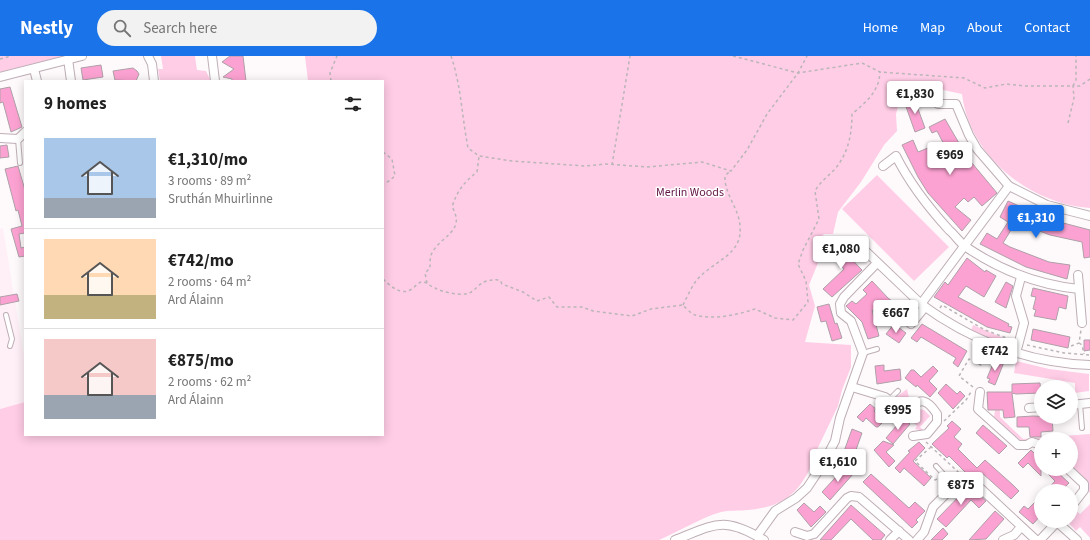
<!DOCTYPE html>
<meta charset="utf-8">
<style>
:root{--surface:#fff;--page:#f2f2f2;--text:#222;--muted:#767676;--line:#e0e0e0;--accent:#1a73e8}
body{margin:0;font-family:"Source Sans 3",sans-serif;background:var(--page);color:var(--text);height:100vh;display:flex;flex-direction:column;font-size:15px;white-space:nowrap}
*{box-sizing:border-box;margin:0}
p{font-size:13px;color:var(--muted)}
.icon{flex:none;width:22px;height:22px;fill:none;stroke:currentColor;stroke-width:2;stroke-linecap:round;stroke-linejoin:round}
.map{position:relative;flex:1;overflow:hidden}
.sheet{position:absolute;left:24px;top:24px;width:360px;height:356px;display:flex;flex-direction:column;background:var(--surface);border-radius:0px;box-shadow:0 2px 10px #0003}
.sheet>*{flex:none}
.fabs{position:absolute;left:1034px;top:324px;display:grid;gap:8px}
.fabs a{display:grid;place-items:center;width:44px;height:44px;border-radius:50%;background:var(--surface);box-shadow:0 2px 10px #0003;font-size:20px}
.price{position:absolute;translate:-50% -34px;padding:0 9px;border-radius:4px;background:#fff;color:#222;font-size:13px;line-height:26px;filter:drop-shadow(0 1px 2px #0008)}
.price::after{content:'';position:absolute;left:50%;top:24px;width:12px;height:9px;margin-left:-6px;background:inherit;clip-path:polygon(0 0,100% 0,50% 100%)}
.price.current{background:var(--accent);color:#fff}
ul{padding:0;list-style:none}
li{display:flex;align-items:center;gap:12px;height:100px;padding:0 20px}
li+li{border-top:1px solid var(--line)}
li span{display:grid;place-items:center;flex:none;width:112px;height:80px;border-radius:0px;color:#555}
li>.icon{margin-inline-start:auto}
span .icon{width:48px;height:48px;fill:#fffc;stroke-width:1}
li b{font-size:17px}
h2{display:flex;justify-content:space-between;align-items:center;height:48px;padding:0 20px;font-size:17px}
header{display:flex;align-items:center;gap:24px;box-sizing:border-box;height:56px;padding:0 20px;background:var(--accent);color:#fff}
header strong{font-size:19px}
nav{display:flex;gap:22px;margin-inline-start:auto;font-size:14px}
.search{width:280px;height:36px;background:var(--page);display:flex;align-items:center;gap:10px;box-sizing:border-box;padding:0 14px;border-radius:22px;color:var(--muted);font-size:15px}
.map>svg:first-child{display:block}
</style>
<header>
<strong>Nestly</strong>
<div class="search"><svg class="icon" aria-label="search" viewBox="0 0 24 24"><circle cx="10" cy="10" r="6"/><path d="M15 15l6 6"/></svg>Search here</div>
<nav><a>Home</a><a>Map</a><a>About</a><a>Contact</a></nav>
</header>
<div class="map">
<svg width="1090" height="484" viewBox="0 0 1090 484">
<rect width="100%" height="100%" fill="#fefafc"/>
<polygon fill="#fff0f7" points="3,172 25,306 25,346 0,353 0,173"/>
<g fill="#ffcde6">
<polygon points="0,0 64,0 0,16"/>
<polygon points="161,0 195,0 197,14 206,15 211,25 160,25 158,13 163,13"/>
<path d="M305,0H1090V152C1030,148 969,100 962,38L905,26L896,58L897,75L884,89L861,126L838,156L833,178H824L815,189L818,207L809,229L815,250L805,286L851,289V311L842,334L838,350L811,406H813C799,438 783,451 748,454C740,455 729,454 721,456C703,461 677,476 659,484H0V353L25,346V379H383V25H308Z"/>
<polygon points="877,119 949,191 914,225 842,153"/>
<polygon points="973,269 1006,283 1004,289 971,275"/>
<polygon points="1016,305 1049,313 1089,318 1089,335 1075,337 1075,327 1014,317"/>
<polygon points="907,333 910,346 904,350 896,346 895,342"/>
<polygon points="919,353 924,354 930,360 920,371 924,375 915,373 917,370 911,364"/>
<polygon points="995,354 1000,354 1000,361 1023,383 1090,378 1090,436 1089,437 1087,427 1071,411 1071,383 1041,383 1041,385 1037,383 1022,386 994,361"/>
<polygon points="1090,448 1090,482 1080,471 1076,475 1067,465 1071,465 1071,459 1075,454 1080,458"/>
</g>
<g fill="#fca2d2" stroke="#af9fa7">
<polygon points="230,0 243,0 246,25 232,25 232,23 223,21 234,13 222,6"/>
<polygon points="101,9 103,21 83,24 81,12"/>
<polygon points="133,12 137,15 139,18 136,25 115,24 113,15"/>
<polygon points="905,28 912,29 911,37 904,35"/>
<polygon points="10,31 22,71 11,76 3,46 0,47 0,33"/>
<polygon points="914,42 925,72 915,76 904,45"/>
<polygon points="945,63 967,101 997,137 982,150 974,141 968,146 964,142 955,151 971,164 962,175 928,137 918,121 902,89 913,84 918,96 928,92 938,111 951,102 937,75 932,77 929,71"/>
<polygon points="7,89 9,101 0,102 0,90"/>
<polygon points="18,110 25,134 25,177 19,178 21,192 25,191 25,200 19,201 11,173 22,170 18,154 16,155 5,113"/>
<polygon points="1008,145 1048,163 1090,174 1090,201 1084,202 1082,186 1050,179 1016,166 1003,187 1010,191 1049,206 1070,209 1067,223 1026,211 980,188 987,177 997,183 1008,166 1000,161"/>
<polygon points="833,187 836,191 838,189 862,214 832,241 823,233 844,213 826,195"/>
<polygon points="967,202 985,216 986,214 996,220 984,241 966,230 958,241 1009,268 1008,270 1012,271 1010,277 987,271 934,241 945,226 948,229"/>
<polygon points="872,225 888,242 902,253 891,266 872,254 879,280 868,283 862,266 846,250 852,245 856,248 867,238 863,234"/>
<polygon points="1006,226 1013,230 1006,252 995,246"/>
<polygon points="1033,232 1068,240 1066,253 1059,251 1056,264 1034,260 1036,254 1033,253 1036,241 1031,240"/>
<polygon points="17,238 19,245 0,249 0,241"/>
<polygon points="829,248 835,268 837,267 842,282 832,285 826,265 821,266 817,251"/>
<polygon points="894,268 906,277 899,287 886,278"/>
<polygon points="922,268 967,295 958,311 953,307 956,302 921,281 917,286 911,282"/>
<polygon points="1033,273 1070,281 1068,292 1031,284"/>
<polygon points="1084,284 1090,284 1090,294 1084,295"/>
<polygon points="995,303 1004,306 995,329 988,326 990,323 987,322"/>
<polygon points="884,309 884,315 900,313 901,324 877,328 875,310"/>
<polygon points="933,310 938,315 929,325 937,333 930,341 917,329 916,331 905,322 911,314 914,314 921,321"/>
<polygon points="1040,327 1041,337 1016,338 1012,337 1015,361 1004,362 1003,354 988,354 987,336 1012,336 1012,328"/>
<polygon points="946,328 957,338 960,335 965,340 953,353 938,337"/>
<polygon points="870,348 876,353 874,355 884,365 878,371 876,371 866,362 863,366 857,361"/>
<polygon points="1033,360 1052,361 1053,375 1041,376 1041,381 1030,381 1029,371 1017,371 1017,361"/>
<polygon points="903,362 910,368 893,388 886,382"/>
<polygon points="952,365 961,373 954,381 962,388 958,393 977,412 985,404 1013,429 1019,435 1011,443 982,417 974,425 949,400 947,402 945,400 932,388 949,372 947,370"/>
<polygon points="983,369 1007,390 999,398 976,377"/>
<polygon points="852,373 862,377 852,405 842,401"/>
<polygon points="883,385 894,389 886,396 895,405 889,411 874,394"/>
<polygon points="919,386 925,392 913,405 931,422 924,430 904,412 900,417 895,412 910,396 908,395"/>
<polygon points="1031,394 1041,404 1041,420 1028,407 1023,412 1018,407"/>
<polygon points="846,410 854,417 830,444 822,436"/>
<polygon points="1043,413 1054,413 1069,427 1061,435 1046,435 1055,425"/>
<polygon points="871,418 909,452 915,446 925,455 916,464 918,466 912,472 863,426"/>
<polygon points="969,430 986,445 979,452 971,444 946,471 937,463"/>
<polygon points="1041,440 1041,459 1033,468 1019,456 1024,450 1028,453"/>
<polygon points="804,447 814,456 820,450 826,456 811,471 797,454"/>
<polygon points="851,449 885,479 881,484 873,484 851,463 831,484 820,484"/>
<polygon points="995,455 1004,463 986,483 969,484"/>
<polygon points="943,472 948,478 942,484 931,484"/>
</g>
<g fill="none" stroke-linecap="round" stroke-linejoin="round">
<g stroke="#beaeb6" stroke-width="6">
<g id="lane">
<polyline points="18,83 20,107"/>
<polyline points="6,259 12,283 10,290"/>
<polyline points="863,297 877,293"/>
<polyline points="889,344 898,335"/>
<polyline points="1080,348 1082,372"/>
<polyline points="936,410 947,422 947,426"/>
</g>
</g>
<g stroke="#beaeb6" stroke-width="10">
<g id="street">
<polyline points="148,0 152,8 154,25"/>
<polyline points="212,0 215,25"/>
<polyline points="68,3 71,25"/>
<polyline points="34,13 37,25"/>
<polyline points="0,21 82,0"/>
<polyline points="938,48 956,48 969,79 977,93 1009,130 1047,149 1090,160"/>
<polyline points="0,82 18,83 25,76"/>
<path d="M883,110L896,100C910,128 928,151 949,174C955,179 960,187 966,191C1000,214 1038,229 1079,233"/>
<path d="M1009,130L921,248C970,284 1028,307 1090,309"/>
<polyline points="855,185 921,248"/>
<polyline points="1078,219 1082,267"/>
<polyline points="902,260 911,268 925,251"/>
<polyline points="1016,297 1024,267 1016,240 1021,221"/>
<path d="M852,331L885,341L901,353C915,354 920,332 937,358V366L927,378L913,380"/>
<polyline points="980,336 978,353 1018,389 1027,389 1032,386 1041,389"/>
<polyline points="1071,349 1090,347"/>
<polyline points="1029,352 1041,351"/>
<polyline points="1068,413 1084,428 1084,434 1071,451"/>
<polyline points="978,430 1036,484"/>
<polyline points="1057,466 1077,484"/>
<polyline points="795,476 807,480 814,478 847,442 851,440 859,441 909,484"/>
<polyline points="757,480 775,455 796,442 807,432 823,408 835,385 840,362 863,297 851,265 841,257 840,248 844,241 877,207"/>
<path d="M675,484C716,468 723,460 764,484"/>
<polyline points="890,484 899,475"/>
<polyline points="917,484 924,476 933,451 945,439 947,426"/>
<polyline points="1003,484 1014,479 1021,471"/>
<polyline points="1040,484 1058,465"/>
</g>
</g>
<g stroke="#bab5b8" stroke-width="1.5" stroke-dasharray="3 3" stroke-linecap="butt">
<path d="M451,0C461,29 462,61 468,92L479,100L512,105L585,110L606,108L647,111L702,106L731,115L747,94L767,58L798,17L807,0"/>
<polyline points="733,0 798,17 862,7 880,16 964,22 985,32 1006,28 1025,30 1073,30 1076,24 1076,0"/>
<polyline points="0,3 11,0"/>
<polyline points="331,25 330,17 337,0"/>
<polyline points="1068,67 1074,42 1073,30 1080,30 1090,23"/>
<polyline points="383,96 392,103 395,120 389,125 383,128"/>
<polyline points="612,109 630,0"/>
<path d="M383,223C411,251 414,223 424,226C428,227 431,231 435,232C442,236 456,239 465,238C478,237 476,222 500,224L502,228L523,236L537,245L549,241L557,251H582L593,255L632,260L651,253L683,249C686,252 691,258 695,259C714,264 737,259 755,253L775,262L793,264L808,246L806,225L798,208L803,194L819,163L815,135C821,124 832,118 838,109C849,94 852,76 852,58C866,46 879,36 880,16"/>
<path d="M427,227L425,217L430,212C430,208 430,202 431,199C439,180 467,176 452,151C457,135 464,126 477,116L479,100"/>
<path d="M683,249C687,241 691,232 696,225C712,205 743,200 740,170C739,152 724,138 725,120L730,115"/>
<polyline points="940,252 942,249 985,274 1012,284"/>
<polyline points="1079,287 1082,289 1084,298"/>
<polyline points="1027,289 1064,297 1090,299"/>
<polyline points="1071,290 1079,287 1081,274"/>
<polyline points="973,331 959,320 969,303 981,309 987,294"/>
<polyline points="944,365 966,344 971,336"/>
<polyline points="926,386 970,427"/>
<polyline points="931,391 915,405 935,424 939,422"/>
</g>
<use href="#lane" stroke="#fff" stroke-width="4"/>
<use href="#street" stroke="#fff" stroke-width="8"/>
</g>
<g text-anchor="middle" dominant-baseline="central" stroke-width="3" stroke-linejoin="round" paint-order="stroke">
<g font-size="12" fill="#621445" stroke="#fff">
<text x="690" y="136">Merlin Woods</text>
</g>
</g>
</svg>
<div class="fabs">
<a><svg class="icon" aria-label="layers" viewBox="0 0 24 24"><path d="M12 4l9 5-9 5-9-5zM3 14l9 5 9-5"/></svg></a>
<a>+</a>
<a>−</a>
</div>
<b class="price" style="left:915px;top:59px">€1,830</b>
<b class="price" style="left:950px;top:120px">€969</b>
<b class="price current" style="left:1036px;top:183px">€1,310</b>
<b class="price" style="left:841px;top:214px">€1,080</b>
<b class="price" style="left:896px;top:278px">€667</b>
<b class="price" style="left:995px;top:316px">€742</b>
<b class="price" style="left:898px;top:375px">€995</b>
<b class="price" style="left:838px;top:427px">€1,610</b>
<b class="price" style="left:961px;top:450px">€875</b>
<section class="sheet">
<h2>9 homes<svg class="icon" aria-label="filters" viewBox="0 0 24 24"><path d="M4 7h16M4 17h16"/><circle cx="9" cy="7" r="2"/><circle cx="15" cy="17" r="2"/></svg></h2>
<ul>
<li><span style="background:linear-gradient(#a9c7e8 75%,#9aa5b1 0)"><svg class="icon" aria-label="home" viewBox="0 0 24 24"><path d="M3 11l9-7 9 7M6 9v11h12V9"/></svg></span><div><b>€1,310/mo</b><p>3 rooms · 89 m²</p><p>Sruthán Mhuirlinne</p></div></li>
<li><span style="background:linear-gradient(#ffd9b3 70%,#c2b280 0)"><svg class="icon" aria-label="home" viewBox="0 0 24 24"><path d="M3 11l9-7 9 7M6 9v11h12V9"/></svg></span><div><b>€742/mo</b><p>2 rooms · 64 m²</p><p>Ard Álainn</p></div></li>
<li><span style="background:linear-gradient(#f6c9c9 70%,#9aa5b1 0)"><svg class="icon" aria-label="home" viewBox="0 0 24 24"><path d="M3 11l9-7 9 7M6 9v11h12V9"/></svg></span><div><b>€875/mo</b><p>2 rooms · 62 m²</p><p>Ard Álainn</p></div></li>
</ul>
</section>
</div>
